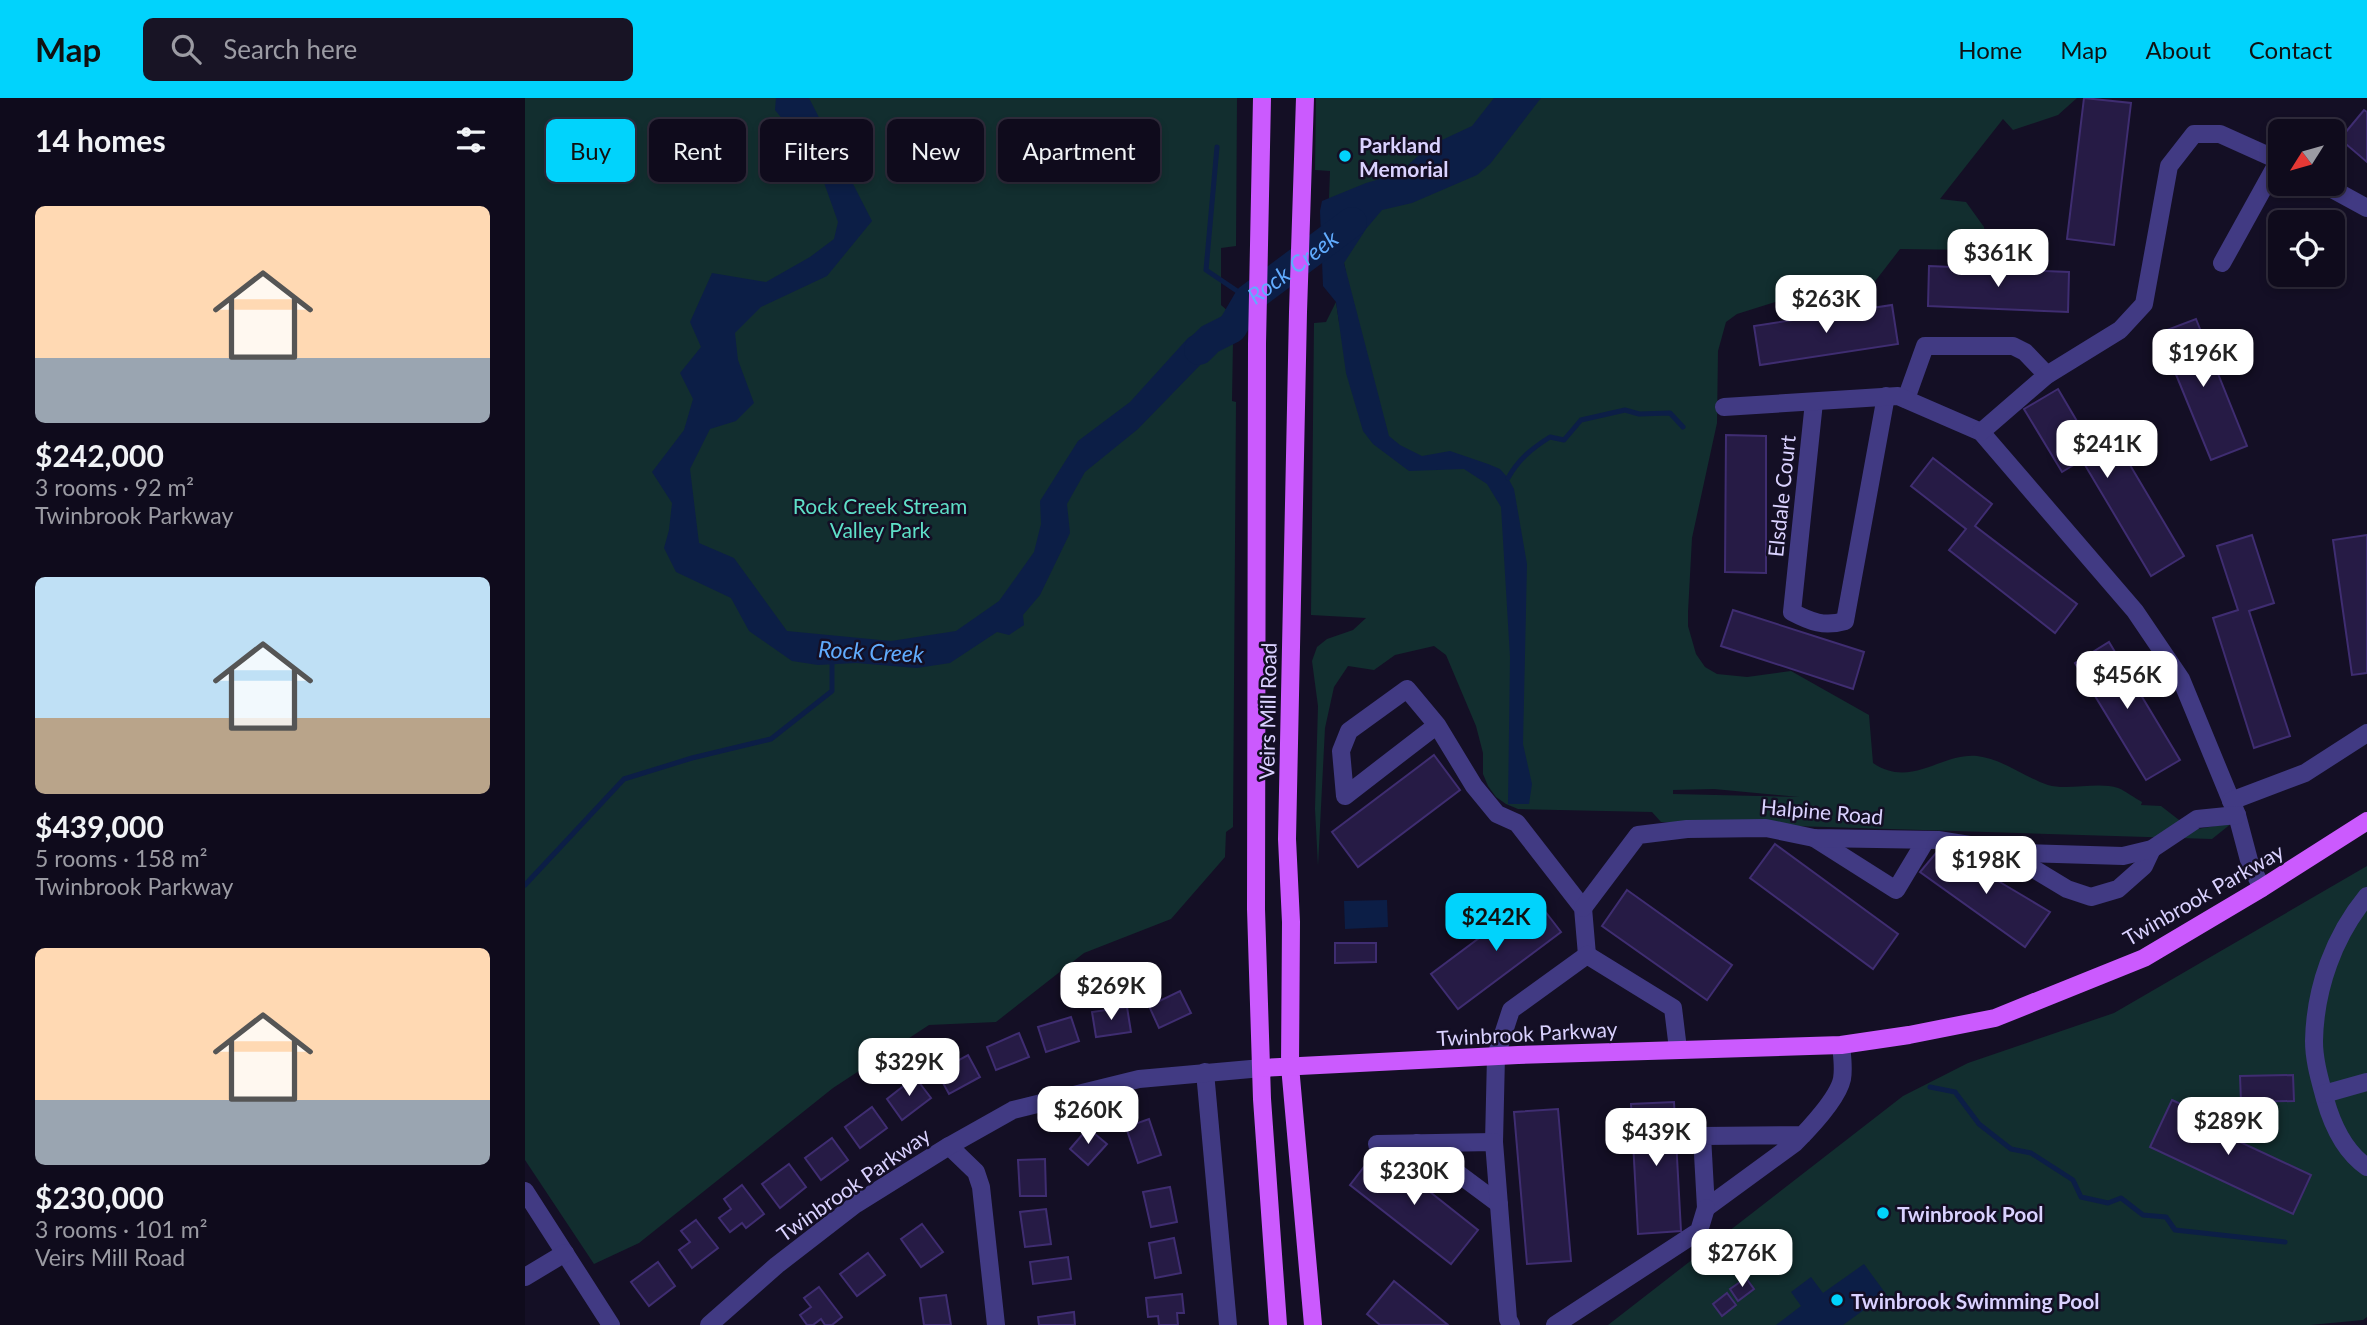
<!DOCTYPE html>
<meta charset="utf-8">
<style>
:root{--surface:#0f0b1c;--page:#181425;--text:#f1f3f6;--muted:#9b9ba3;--line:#2f2b3b;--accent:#01d3fc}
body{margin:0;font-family:Lato,sans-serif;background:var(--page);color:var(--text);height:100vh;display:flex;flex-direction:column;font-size:26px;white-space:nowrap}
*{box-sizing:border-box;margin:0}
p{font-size:23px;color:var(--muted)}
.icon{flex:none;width:38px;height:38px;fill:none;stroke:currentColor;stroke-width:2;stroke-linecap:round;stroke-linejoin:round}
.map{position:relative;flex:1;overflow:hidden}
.sheet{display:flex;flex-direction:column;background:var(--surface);width:525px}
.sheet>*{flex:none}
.top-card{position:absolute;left:21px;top:21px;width:665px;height:63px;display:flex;gap:14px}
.needle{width:46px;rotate:233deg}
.buttons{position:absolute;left:1743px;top:21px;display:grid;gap:14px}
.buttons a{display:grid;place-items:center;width:77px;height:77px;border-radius:10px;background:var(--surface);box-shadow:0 4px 10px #0003,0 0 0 2px var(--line);font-size:35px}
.price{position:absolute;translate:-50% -60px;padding:0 16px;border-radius:14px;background:#fff;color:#222;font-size:23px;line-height:46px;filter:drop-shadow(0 2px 4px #0008)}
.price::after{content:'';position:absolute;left:50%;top:42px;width:21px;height:16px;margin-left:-10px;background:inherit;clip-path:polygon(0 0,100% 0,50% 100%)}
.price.current{background:var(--accent);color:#111}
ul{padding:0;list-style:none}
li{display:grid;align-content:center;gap:14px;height:371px;padding:0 35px}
li span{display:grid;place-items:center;height:217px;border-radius:10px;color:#555}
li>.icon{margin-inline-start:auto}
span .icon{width:126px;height:126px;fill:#fffc;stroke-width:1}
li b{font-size:30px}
h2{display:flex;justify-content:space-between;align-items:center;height:84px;padding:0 35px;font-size:30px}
.tag{padding:0 24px;border-radius:10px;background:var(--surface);box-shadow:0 4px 10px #0003,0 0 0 2px var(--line);font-size:24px;line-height:63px}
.tag.current{background:var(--accent);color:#111}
header{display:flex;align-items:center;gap:42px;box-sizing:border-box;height:98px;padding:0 35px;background:var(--accent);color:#111}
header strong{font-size:33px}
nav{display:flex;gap:38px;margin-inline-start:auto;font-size:24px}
.search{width:490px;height:63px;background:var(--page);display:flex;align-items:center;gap:18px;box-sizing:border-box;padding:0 24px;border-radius:10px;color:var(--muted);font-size:26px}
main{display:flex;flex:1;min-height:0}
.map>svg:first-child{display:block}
</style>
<header>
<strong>Map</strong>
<div class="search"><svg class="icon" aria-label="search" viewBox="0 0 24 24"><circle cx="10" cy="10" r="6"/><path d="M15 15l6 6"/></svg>Search here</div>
<nav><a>Home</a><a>Map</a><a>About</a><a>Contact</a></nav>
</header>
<main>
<section class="sheet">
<h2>14 homes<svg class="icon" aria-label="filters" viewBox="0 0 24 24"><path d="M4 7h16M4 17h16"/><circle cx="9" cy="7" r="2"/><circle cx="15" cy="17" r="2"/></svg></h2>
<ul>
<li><span style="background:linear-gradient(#ffd9b3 70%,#9aa5b1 0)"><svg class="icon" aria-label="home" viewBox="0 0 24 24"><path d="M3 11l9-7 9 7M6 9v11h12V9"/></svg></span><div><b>$242,000</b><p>3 rooms · 92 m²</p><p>Twinbrook Parkway</p></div></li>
<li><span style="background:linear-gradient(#bfe0f5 65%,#b9a48a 0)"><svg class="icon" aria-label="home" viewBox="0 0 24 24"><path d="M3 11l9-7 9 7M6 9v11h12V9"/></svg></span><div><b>$439,000</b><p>5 rooms · 158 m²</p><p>Twinbrook Parkway</p></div></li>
<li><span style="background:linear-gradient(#ffd9b3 70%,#9aa5b1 0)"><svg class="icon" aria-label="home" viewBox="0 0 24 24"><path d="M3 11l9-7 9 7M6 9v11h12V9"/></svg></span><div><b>$230,000</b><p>3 rooms · 101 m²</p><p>Veirs Mill Road</p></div></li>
</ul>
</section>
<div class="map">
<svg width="1842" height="1227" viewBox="0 0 1842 1227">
<rect width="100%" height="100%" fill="#140f25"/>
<g fill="#122e2f" fill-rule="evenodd">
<polygon points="0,0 712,0 711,148 696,150 696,207 704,214 696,219 696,251 708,242 707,303 711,304 708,729 701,734 700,759 646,821 559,855 471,924 404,927 308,990 114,1145 69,1166 0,1062"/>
<path d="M791,0H1552L1533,17L1488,32L1478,21L1415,101L1441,104L1459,129L1461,143L1449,152L1375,151L1348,186L1298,191L1266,199L1212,216L1201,224L1193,253L1192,325L1167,440L1163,514V528L1171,556L1180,569L1192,576L1222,579L1266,573L1344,617L1348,665C1386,691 1415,655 1452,658C1478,661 1499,679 1523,687C1543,693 1573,683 1593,690C1601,693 1609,700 1617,704L1616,707L1636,708L1667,732L1707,725L1687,741L1136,724L1127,714L993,711L981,706L971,699L963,688L958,676V655L951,628L921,557L909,548L870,557L849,572L823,568L809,589L800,630L793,768L790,711L793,608L787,563L792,549L802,541L828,532L841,520L786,517L789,225L801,224L811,204L814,224L821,174L819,165L823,94L804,101L805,73L790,72ZM1189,691L1274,699L1148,696V692Z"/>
<polygon points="1842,768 1842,1219 1838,1222 1785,1227 1083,1227 1378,998 1443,965 1589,915"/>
</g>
<g fill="#0c1e46">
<polygon points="251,0 284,0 347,123 302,178 236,209 210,235 213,262 229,305 211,323 185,331 165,371 174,445 209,460 262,533 366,543 431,533 474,503 509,454 516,426 515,403 553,343 605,304 663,240 704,214 708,242 682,260 613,331 560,374 542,406 545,435 515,497 498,517 499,527 484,537 472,534 425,565 392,570 331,565 293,567 267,563 224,533 206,500 151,474 139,450 144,432 147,405 127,374 159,332 168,301 155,275 176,249 165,224 187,175 241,184 285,159 309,141 313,124 291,62 250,12"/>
<polygon points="969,0 1016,0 965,66 952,77 887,105 857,112 841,131 819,165 864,338 875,347 897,358 925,353 963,366 975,371 983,380 989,391 1002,466 998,646 1007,686 1004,706 983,706 985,559 976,409 962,386 939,371 884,373 848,346 838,333 821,275 811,204 798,188 795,113 797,103 841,85 873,76 904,48 947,28"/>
<polygon points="862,802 863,829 820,831 819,803"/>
<polygon points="1339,1166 1361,1196 1318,1227 1251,1227 1276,1208 1266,1194 1286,1179 1298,1195"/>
</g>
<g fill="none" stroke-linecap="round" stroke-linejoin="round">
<g stroke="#0c1e46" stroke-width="5">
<polyline points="692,49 681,172 724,201"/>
<path d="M983,380C994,361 1006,351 1025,339L1039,342L1056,322L1100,312L1114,316L1145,315L1158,329"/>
<polyline points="0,787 99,681 167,660 246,641 307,593 307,561"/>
<polyline points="1405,989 1430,994 1454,1026 1486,1051 1506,1055 1548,1082 1556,1099 1583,1105 1596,1100 1618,1117 1641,1119 1650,1132 1760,1144"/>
</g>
<path stroke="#0c1e46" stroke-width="30" id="s1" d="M674,252L685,241L707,230L724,201L827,124"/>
</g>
<g fill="#261b45" stroke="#3f2d71" stroke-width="2">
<polygon points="1559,0 1606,5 1589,147 1542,141"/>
<polygon points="1839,12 1842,14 1842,64 1815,41"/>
<polygon points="1404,168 1544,174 1543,214 1403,208"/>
<polygon points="1367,207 1373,246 1235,267 1229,228"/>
<polygon points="1671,221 1722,348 1686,362 1634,235"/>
<polygon points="1533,291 1569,352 1589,340 1659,458 1626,478 1557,362 1537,374 1499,311"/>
<polygon points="1201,337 1241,338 1241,475 1200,474"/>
<polygon points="1408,360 1467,406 1450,428 1552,506 1530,535 1424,452 1441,431 1386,388"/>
<polygon points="1727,437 1749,505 1724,513 1765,638 1729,650 1688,520 1713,512 1692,448"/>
<polygon points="1842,437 1842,575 1827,577 1808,442"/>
<polygon points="1208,512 1339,554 1328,591 1196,548"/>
<polygon points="1584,544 1655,662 1621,682 1550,565"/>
<polygon points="909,657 935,692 833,769 807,734"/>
<polygon points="1250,746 1373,836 1348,871 1225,780"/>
<polygon points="1416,749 1525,814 1500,849 1395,774"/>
<polygon points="1102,792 1207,867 1182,902 1077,828"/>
<polygon points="1009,799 1036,834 933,911 906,876"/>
<polygon points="810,845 851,845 851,864 810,865"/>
<polygon points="655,893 666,915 634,930 624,908"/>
<polygon points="602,909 606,934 571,939 567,914"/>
<polygon points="546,919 554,943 521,954 513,929"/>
<polygon points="494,935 504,959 471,972 462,949"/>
<polygon points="443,957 455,979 424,996 412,974"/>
<polygon points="1768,977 1769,1003 1716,1004 1715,978"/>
<polygon points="390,979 406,1000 377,1022 362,1001"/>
<polygon points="1647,1002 1719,1035 1715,1044 1786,1077 1768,1116 1625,1049"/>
<polygon points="1149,1004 1156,1133 1113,1136 1106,1006"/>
<polygon points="347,1009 362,1030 335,1050 320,1029"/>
<polygon points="1033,1011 1046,1163 1002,1166 989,1014"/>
<polygon points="624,1021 636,1057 613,1065 601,1029"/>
<polygon points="563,1030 582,1046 563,1067 545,1051"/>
<polygon points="307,1040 323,1062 296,1082 280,1060"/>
<polygon points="852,1052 953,1132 926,1166 825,1087"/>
<polygon points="520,1061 521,1098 495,1098 493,1062"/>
<polygon points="264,1066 281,1089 255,1110 237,1086"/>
<polygon points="217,1087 239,1116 221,1130 217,1125 205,1134 194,1120 206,1111 199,1101"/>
<polygon points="645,1089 652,1124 626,1129 618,1094"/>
<polygon points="521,1111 526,1146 500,1149 495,1114"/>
<polygon points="171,1122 193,1150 167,1170 154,1152 165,1144 156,1133"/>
<polygon points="397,1126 418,1154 396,1169 376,1141"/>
<polygon points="649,1140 656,1175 630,1180 624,1145"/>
<polygon points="343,1155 360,1177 332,1198 315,1176"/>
<polygon points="543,1159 546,1181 508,1186 505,1164"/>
<polygon points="133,1164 150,1188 124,1208 106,1184"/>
<polygon points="1221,1180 1229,1191 1213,1203 1205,1191"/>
<polygon points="869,1183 923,1227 855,1227 842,1216"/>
<polygon points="294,1189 317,1219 307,1227 300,1227 296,1221 288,1227 282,1227 275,1217 286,1209 279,1200"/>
<polygon points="1202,1195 1211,1207 1197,1218 1188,1206"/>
<polygon points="657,1196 659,1215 652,1215 653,1227 634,1227 633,1218 623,1219 621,1200"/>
<polygon points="421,1197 426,1227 399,1227 395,1200"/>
<polygon points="549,1214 550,1227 514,1227 513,1219"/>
</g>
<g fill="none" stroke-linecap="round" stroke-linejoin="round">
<g stroke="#413a83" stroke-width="18">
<polyline points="1798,86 1842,110"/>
<polyline points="1697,165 1754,62"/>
<polyline points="1381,301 1400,248 1488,248 1500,254 1522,277"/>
<path d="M1289,304L1267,514C1286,524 1299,529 1320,523L1361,298"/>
<polyline points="1199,309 1373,298 1456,334 1610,513 1656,581 1712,717 1725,766 1737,790"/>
<polyline points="1456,334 1522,277 1595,232 1619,206 1644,68 1669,36 1695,36 1755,63"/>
<polyline points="912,627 882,591 824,633 816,653 820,698 912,627 949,688 972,716 992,725 1058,810 1062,857"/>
<polyline points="1706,703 1780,675 1842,635"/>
<polyline points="1289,740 1371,792 1401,742"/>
<polyline points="1484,756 1542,791 1566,799 1593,791 1619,768 1627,751"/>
<path d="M1842,798C1809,838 1790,890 1789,943C1789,963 1795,982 1800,1001C1807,1026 1820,1054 1842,1069"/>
<polyline points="1058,810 1113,737 1162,731 1241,730 1289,740 1413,742 1495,755 1598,758 1627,751 1672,721 1712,717"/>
<polyline points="680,974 703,1227"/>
<polyline points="1799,996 1842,984"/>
<path d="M1278,1037L1177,1038L1181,1110L1270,1045C1284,1031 1313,1000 1317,981C1319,970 1317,957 1316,947"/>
<polyline points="969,1044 971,958 986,912 1062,857 1148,910 1153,951"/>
<polyline points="892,1045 974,1106"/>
<polyline points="852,1046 969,1044 983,1221 986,1227"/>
<polyline points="424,1048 451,1074 456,1089 471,1227"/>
<polyline points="0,1093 86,1227"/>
<polyline points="0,1179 40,1155"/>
<polyline points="184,1227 252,1167 331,1106 424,1048 488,1012 614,981 737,970"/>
<polyline points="1030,1227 1174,1133 1181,1110"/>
</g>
<g stroke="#cb5afe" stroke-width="18">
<polyline points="737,0 732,246 731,811 737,1001 753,1227"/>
<polyline points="780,0 773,214 762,741 766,824 765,968 788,1227"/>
<polyline points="737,970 993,957 1316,947 1384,937 1470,920 1619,860 1737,790 1842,723"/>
</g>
</g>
<g fill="#01d3fc" stroke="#140f25" stroke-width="2.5">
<circle cx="820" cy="58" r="7"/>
<circle cx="1358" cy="1115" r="7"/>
<circle cx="1312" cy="1202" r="7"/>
</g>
<g text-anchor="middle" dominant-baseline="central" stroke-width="5" stroke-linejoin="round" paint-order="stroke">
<g font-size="21" font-weight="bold" fill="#dad2ff" stroke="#140f25" text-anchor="start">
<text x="834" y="46">Parkland<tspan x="834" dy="24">Memorial</tspan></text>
<text x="1372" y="1115">Twinbrook Pool</text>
<text x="1326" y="1202">Twinbrook Swimming Pool</text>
</g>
<g font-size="21" fill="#dad2ff" stroke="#140f25">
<text transform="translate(1256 398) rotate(-84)">Elsdale Court</text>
<text transform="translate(742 613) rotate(-89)">Veirs Mill Road</text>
<text transform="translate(1297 713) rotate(5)">Halpine Road</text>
<text transform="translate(1678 796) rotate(-30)">Twinbrook Parkway</text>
<text transform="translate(1002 935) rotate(-3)">Twinbrook Parkway</text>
<text transform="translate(328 1086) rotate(-35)">Twinbrook Parkway</text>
</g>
<g font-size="21" fill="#5edfc7" stroke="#140f25">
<text x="355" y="407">Rock Creek Stream<tspan x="355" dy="24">Valley Park</tspan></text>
</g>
<g font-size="23" font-style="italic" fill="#61acfe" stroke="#140f25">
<text stroke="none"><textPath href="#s1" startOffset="128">Rock Creek</textPath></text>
<text transform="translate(346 553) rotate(3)">Rock Creek</text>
</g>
</g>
</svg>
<div class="buttons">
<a><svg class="needle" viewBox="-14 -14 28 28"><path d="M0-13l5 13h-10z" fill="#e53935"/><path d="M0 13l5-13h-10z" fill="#9b9ba3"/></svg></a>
<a><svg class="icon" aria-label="locate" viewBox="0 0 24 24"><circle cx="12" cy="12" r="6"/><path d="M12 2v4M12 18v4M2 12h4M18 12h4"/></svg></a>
</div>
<b class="price" style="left:1473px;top:191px">$361K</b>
<b class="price" style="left:1301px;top:237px">$263K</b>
<b class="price" style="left:1678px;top:291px">$196K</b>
<b class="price" style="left:1582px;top:382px">$241K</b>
<b class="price" style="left:1602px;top:613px">$456K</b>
<b class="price" style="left:1461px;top:798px">$198K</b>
<b class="price current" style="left:971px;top:855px">$242K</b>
<b class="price" style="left:586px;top:924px">$269K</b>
<b class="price" style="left:384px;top:1000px">$329K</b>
<b class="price" style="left:563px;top:1048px">$260K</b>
<b class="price" style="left:1703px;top:1059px">$289K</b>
<b class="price" style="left:1131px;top:1070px">$439K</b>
<b class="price" style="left:889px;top:1109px">$230K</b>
<b class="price" style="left:1217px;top:1191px">$276K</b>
<div class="top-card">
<a class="tag current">Buy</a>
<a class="tag">Rent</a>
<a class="tag">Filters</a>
<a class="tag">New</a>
<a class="tag">Apartment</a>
</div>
</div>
</main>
